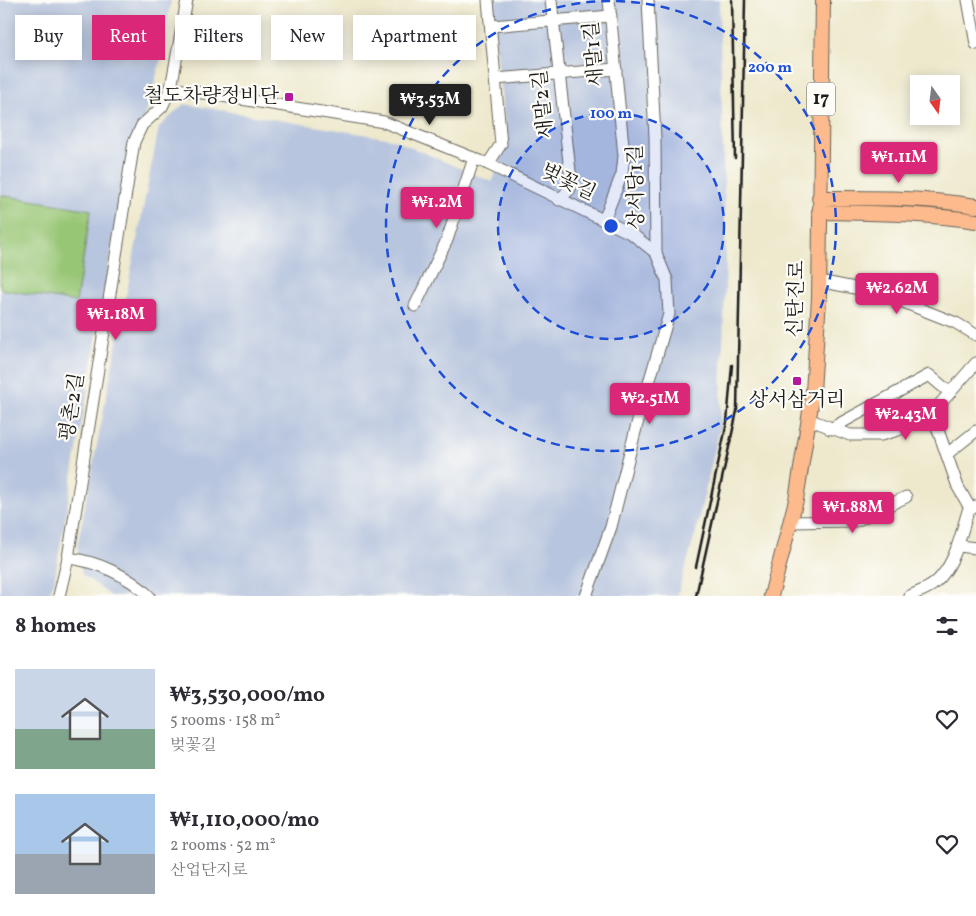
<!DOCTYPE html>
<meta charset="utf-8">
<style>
:root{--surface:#fff;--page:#f2f2f3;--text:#2b2b33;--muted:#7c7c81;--accent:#db2777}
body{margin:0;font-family:Vollkorn,"Noto Serif KR",serif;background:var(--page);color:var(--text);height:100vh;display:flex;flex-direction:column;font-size:19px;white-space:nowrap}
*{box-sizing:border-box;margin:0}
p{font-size:16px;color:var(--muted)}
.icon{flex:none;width:28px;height:28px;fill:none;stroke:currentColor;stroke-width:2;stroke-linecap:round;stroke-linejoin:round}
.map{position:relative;height:596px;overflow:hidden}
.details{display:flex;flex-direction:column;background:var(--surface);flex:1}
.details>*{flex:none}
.guide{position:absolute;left:15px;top:15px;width:500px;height:45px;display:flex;gap:10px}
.needle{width:32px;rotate:166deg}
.tools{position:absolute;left:910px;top:75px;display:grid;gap:10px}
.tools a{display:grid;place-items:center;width:50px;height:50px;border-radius:0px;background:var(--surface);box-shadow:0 2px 12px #0003;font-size:25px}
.price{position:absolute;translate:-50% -42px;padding:0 11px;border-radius:5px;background:var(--accent);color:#fff;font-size:16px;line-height:32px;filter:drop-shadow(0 1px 2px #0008)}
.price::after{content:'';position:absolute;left:50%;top:30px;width:15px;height:11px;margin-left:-8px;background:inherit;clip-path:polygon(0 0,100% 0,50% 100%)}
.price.active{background:#222;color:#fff}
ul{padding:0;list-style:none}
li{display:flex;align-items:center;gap:15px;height:125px;padding:0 15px}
li span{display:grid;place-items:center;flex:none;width:140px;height:100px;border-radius:0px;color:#555}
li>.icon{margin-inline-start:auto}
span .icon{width:60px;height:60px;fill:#fffc;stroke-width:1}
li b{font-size:21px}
h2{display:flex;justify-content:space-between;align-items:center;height:60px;padding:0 15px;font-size:21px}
.tag{padding:0 18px;border-radius:0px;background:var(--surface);box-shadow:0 2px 12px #0003;font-size:18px;line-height:45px}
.tag.active{background:var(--accent);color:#fff}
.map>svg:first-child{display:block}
</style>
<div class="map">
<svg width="976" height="596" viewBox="0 0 976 596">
<rect width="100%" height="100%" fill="#fdfcf7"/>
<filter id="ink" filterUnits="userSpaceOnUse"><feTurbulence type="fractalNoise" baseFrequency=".02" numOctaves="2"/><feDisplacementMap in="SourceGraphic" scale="10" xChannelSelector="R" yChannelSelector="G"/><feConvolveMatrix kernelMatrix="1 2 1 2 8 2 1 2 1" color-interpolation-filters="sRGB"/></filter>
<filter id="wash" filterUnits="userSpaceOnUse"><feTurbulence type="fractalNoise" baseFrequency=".0096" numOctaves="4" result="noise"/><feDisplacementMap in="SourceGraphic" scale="20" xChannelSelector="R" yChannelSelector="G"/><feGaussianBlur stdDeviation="1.12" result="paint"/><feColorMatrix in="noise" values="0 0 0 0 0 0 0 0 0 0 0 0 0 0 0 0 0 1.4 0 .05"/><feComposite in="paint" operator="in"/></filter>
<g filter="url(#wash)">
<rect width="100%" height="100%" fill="#eee9cd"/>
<g fill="#b7c5de">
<polygon points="0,0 171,0 161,59 118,214 54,582 48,596 0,596"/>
<polygon points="491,0 719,0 726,262 720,427 695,535 677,596 111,596 82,574 77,547 159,127 184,104 392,139 492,182 507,143"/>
</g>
<polygon fill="#97c674" stroke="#5a7148" points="0,195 91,210 76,302 0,289"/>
</g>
<g filter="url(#ink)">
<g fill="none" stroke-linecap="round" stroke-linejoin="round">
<g stroke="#66645a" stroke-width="13">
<g id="minor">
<polyline points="551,0 570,171 570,189 559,200"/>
<polyline points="648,0 655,138 656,253"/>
<polyline points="968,0 976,44"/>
<polyline points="491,26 611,16"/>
<polyline points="495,79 616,69"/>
<polyline points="171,88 384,122 488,164 632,234 656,253 667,280 669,314 637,424 611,527 586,596"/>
<polyline points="488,164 501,144 488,0"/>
<polyline points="604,220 622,174 624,156 609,0"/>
<polyline points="819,281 880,293 956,323 976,335"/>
<polyline points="415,306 447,240 474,158"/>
<polyline points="932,413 958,487 970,508"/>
<polyline points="808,419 850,435 881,435 898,430 932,413 976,363"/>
<polyline points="830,429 929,375 949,392"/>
<polyline points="947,454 976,431"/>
<polyline points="790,522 856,521 906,497"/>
<polyline points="959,546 976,548"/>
<path d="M68,558C96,561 129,576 149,596"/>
<polyline points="59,596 68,558 134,142 142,125 162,107 171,88 187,0"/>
<path d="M910,596C918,592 928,589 935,583C956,564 960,536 968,511L976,506"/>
</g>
</g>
<g stroke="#66645a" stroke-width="16">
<g id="major">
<path d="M819,198C872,198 924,197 976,206"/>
<path d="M819,212C872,213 924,213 976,221"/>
<polyline points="771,596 796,500 813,392 819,298 823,0"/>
</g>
</g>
<use href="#minor" stroke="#fff" stroke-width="11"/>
<use href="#major" stroke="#fcba8d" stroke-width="14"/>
<g stroke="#1c1c1c" stroke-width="2.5">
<polyline points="732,0 735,158"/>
<polyline points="696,567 727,422 732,365"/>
<polyline points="696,596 737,411 745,0"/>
</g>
</g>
</g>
<circle cx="611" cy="226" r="113" fill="#1d4ed8" fill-opacity=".12"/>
<g fill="none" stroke="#1d4ed8" stroke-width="2.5" stroke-dasharray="9 6">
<circle cx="611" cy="226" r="113"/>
<circle cx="611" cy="226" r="225"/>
</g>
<g fill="#b5179e" stroke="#fdfcf7" stroke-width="2">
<rect x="284" y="92" width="10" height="10" rx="2.5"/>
<rect x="792" y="376" width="10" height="10" rx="2.5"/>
</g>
<g text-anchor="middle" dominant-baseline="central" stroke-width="4.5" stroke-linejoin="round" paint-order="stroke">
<rect fill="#fdfcf7" stroke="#605f5e" stroke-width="1" x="807" y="82.5" width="28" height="33" rx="4"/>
<g font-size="19" font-weight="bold" fill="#1c1c1c">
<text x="821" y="99">17</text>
</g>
<g font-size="20" fill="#1c1c1c" stroke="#fdfcf7">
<text transform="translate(595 54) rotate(-95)">새말1길</text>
<text transform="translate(544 104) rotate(-96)">새말2길</text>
<text transform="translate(568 183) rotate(26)">벚꽃길</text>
<text transform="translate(637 187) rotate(-91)">상서당1길</text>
<text transform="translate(797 299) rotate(-88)">신탄진로</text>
<text transform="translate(73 407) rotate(-81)">평촌2길</text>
</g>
<g font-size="20" fill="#1c1c1c" stroke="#fdfcf7" text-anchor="end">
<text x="279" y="97">철도차량정비단</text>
<text x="797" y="401" text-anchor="middle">상서삼거리</text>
</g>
</g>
<circle cx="611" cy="226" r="8" fill="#1d4ed8" stroke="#fdfcf7" stroke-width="2.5"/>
<g font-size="15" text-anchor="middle" font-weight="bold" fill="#1d4ed8" stroke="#fdfcf7" stroke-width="4.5" stroke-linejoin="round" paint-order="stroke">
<text x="770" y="72">200 m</text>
<text x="611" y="118">100 m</text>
</g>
</svg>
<div class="tools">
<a><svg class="needle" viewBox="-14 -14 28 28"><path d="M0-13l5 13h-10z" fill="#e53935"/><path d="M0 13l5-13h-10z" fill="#7c7c81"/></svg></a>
</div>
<b class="price active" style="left:430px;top:126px">₩3.53M</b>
<b class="price" style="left:899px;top:184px">₩1.11M</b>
<b class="price" style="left:437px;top:229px">₩1.2M</b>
<b class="price" style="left:897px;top:315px">₩2.62M</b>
<b class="price" style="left:116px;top:341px">₩1.18M</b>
<b class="price" style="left:650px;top:425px">₩2.51M</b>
<b class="price" style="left:906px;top:441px">₩2.43M</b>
<b class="price" style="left:853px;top:534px">₩1.88M</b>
<div class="guide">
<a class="tag">Buy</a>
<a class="tag active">Rent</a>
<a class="tag">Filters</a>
<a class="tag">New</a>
<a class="tag">Apartment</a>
</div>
</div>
<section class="details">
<h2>8 homes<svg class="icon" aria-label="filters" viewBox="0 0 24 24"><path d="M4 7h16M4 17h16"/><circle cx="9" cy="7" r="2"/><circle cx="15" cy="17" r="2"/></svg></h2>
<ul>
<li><span style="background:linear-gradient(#c9d6e8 60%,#7fa58c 0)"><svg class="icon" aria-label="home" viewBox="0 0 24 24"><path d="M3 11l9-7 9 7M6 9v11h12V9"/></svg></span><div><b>₩3,530,000/mo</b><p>5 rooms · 158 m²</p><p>벚꽃길</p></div><svg class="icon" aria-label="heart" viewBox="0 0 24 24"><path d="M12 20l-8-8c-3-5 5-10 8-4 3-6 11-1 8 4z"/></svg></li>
<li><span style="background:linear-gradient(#a9c7e8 60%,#9aa5b1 0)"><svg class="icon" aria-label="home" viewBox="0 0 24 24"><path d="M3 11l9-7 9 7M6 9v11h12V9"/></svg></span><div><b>₩1,110,000/mo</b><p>2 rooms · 52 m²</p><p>산업단지로</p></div><svg class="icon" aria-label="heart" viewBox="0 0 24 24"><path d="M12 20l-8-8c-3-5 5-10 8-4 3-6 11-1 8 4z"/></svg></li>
</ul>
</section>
